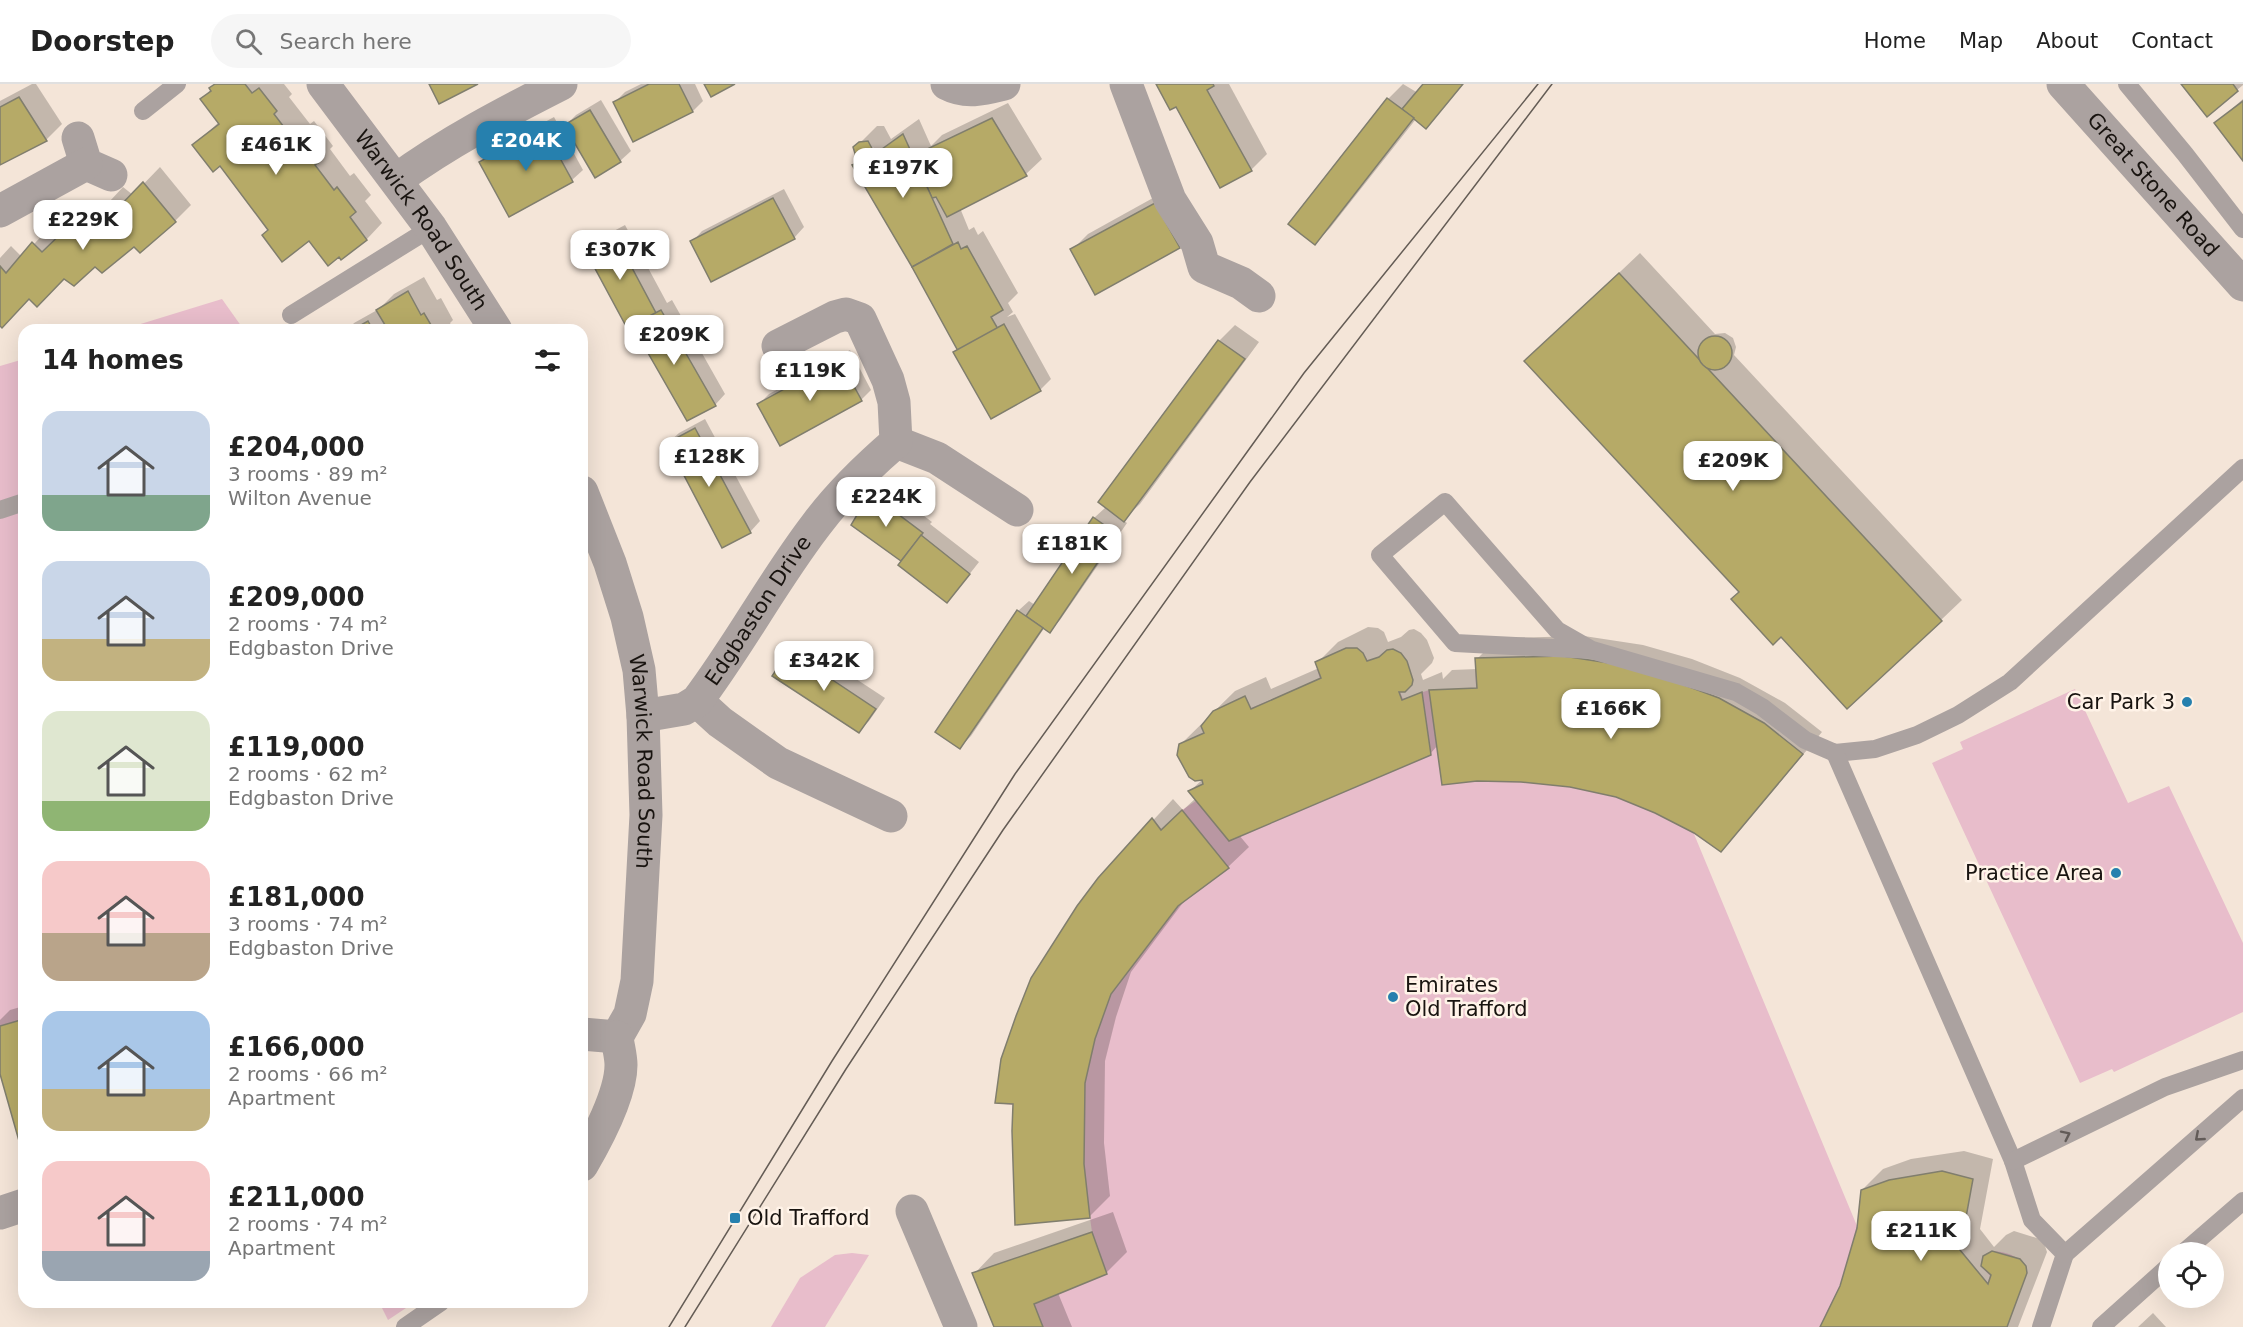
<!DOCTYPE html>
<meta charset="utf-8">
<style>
:root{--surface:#fff;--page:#f6f6f6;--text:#222;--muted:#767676;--line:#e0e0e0;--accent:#2680ae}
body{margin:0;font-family:"DejaVu Sans",sans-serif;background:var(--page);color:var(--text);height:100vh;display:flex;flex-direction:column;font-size:22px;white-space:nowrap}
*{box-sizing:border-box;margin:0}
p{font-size:20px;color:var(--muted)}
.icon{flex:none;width:33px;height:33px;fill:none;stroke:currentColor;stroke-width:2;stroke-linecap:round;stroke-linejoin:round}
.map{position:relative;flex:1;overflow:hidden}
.details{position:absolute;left:18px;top:240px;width:570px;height:984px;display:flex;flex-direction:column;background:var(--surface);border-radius:18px;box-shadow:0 6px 24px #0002}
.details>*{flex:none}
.controls{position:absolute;left:2158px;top:1158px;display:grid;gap:12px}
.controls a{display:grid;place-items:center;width:66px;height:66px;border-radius:50%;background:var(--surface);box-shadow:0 6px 24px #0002;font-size:30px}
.price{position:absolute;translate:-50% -51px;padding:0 14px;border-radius:12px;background:#fff;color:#222;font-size:20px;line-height:39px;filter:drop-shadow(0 2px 3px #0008)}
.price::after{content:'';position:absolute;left:50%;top:36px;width:18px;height:14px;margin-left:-9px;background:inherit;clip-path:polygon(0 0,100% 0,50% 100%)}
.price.current{background:var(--accent);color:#fff}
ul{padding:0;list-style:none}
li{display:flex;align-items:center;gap:18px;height:150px;padding:0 24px}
li span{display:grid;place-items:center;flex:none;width:168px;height:120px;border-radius:18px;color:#555}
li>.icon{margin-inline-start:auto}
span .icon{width:72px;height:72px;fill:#fffc;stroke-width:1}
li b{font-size:26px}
h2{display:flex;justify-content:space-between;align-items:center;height:72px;padding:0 24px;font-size:26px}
header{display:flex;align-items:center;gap:36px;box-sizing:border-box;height:84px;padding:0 30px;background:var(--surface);border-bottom:2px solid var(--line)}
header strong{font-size:28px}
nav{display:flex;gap:33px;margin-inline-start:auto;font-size:21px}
.search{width:420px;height:54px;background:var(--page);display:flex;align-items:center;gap:15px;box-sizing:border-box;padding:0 21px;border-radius:33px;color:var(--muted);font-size:22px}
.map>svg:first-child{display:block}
</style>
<header>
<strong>Doorstep</strong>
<div class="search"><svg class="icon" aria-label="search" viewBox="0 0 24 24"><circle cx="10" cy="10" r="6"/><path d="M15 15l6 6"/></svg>Search here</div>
<nav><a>Home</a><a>Map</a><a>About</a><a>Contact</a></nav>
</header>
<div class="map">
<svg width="2243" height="1243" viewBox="0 0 2243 1243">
<rect width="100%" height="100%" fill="#f4e5d8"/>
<g fill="#e8bdcb">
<polygon points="222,215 244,246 121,246"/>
<polygon points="24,275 24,935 0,942 0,282"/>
<path d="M1346,564C1358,564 1362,567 1368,577L1401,569L1407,577L1413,596L1408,605L1400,608L1403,615L1429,606L1476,604L1475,574L1719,614L1764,639L1803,670L1721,768L1694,750L1857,1142L1861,1106L1889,1096L1942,1087L1973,1095L1960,1166L1987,1200L1990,1192L1981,1182L1983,1172L1992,1167C2008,1168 2024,1173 2027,1189L2007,1243H994L972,1189L1092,1148L1090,1134L1015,1141L1012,1047L1013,1021L995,1019L1001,975L1016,932L1077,822L1098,794L1152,734L1162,746L1182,726L1196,717L1188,707L1203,700L1202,697H1195L1189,693L1177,671L1179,660L1204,649L1201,642L1213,627L1245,612L1251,624L1320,595L1315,578Z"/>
<polygon points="2075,605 2128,719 2169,702 2243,859 2243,928 2114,988 2112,985 2080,999 1932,679 1963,665 1960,658"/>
<polygon points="852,1169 869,1171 825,1243 771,1243 800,1194 835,1171"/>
<polygon points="383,1218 415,1218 388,1236 380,1220"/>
</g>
<g fill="#0003" fill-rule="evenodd">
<polygon points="32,0 36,0 62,40 47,55 0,79 0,17"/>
<polygon points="216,0 284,0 292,10 289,13 310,40 314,37 333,62 330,65 350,92 354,89 371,111 365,117 382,139 367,155 342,174 309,155 270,145 220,80 194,61 219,38 202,15"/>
<polygon points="641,0 695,0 703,17 693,27 634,56 615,18 625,8"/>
<polygon points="1158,0 1229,0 1267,70 1251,86 1176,21"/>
<polygon points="1403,0 1418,9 1425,0 1463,0 1436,32 1416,35 1330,144 1315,159 1290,140 1388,15"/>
<polygon points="2183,0 2243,0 2243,1 2237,6"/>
<polygon points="2243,15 2243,75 2216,39"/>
<polygon points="601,16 631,67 620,77 596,92 566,41 576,31"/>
<path d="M1008,19L1042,75L1026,90L960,124L969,146L974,143L978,151L983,147L1018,209L1008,219L1013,228L1007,233L1015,230L1051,295L1040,306L991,333L959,264L854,82L860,75L855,64L877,42H884L891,55L919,35L931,62L942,51ZM873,63L879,76L871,66Z"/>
<polygon points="554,33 583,86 572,96 510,131 481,79 491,68"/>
<polygon points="160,83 191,121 175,137 134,161 64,193 30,213 0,240 0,174 11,162 22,173 49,144 58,154 88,125 97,131 123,103 133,111"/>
<polygon points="1171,104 1195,147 1179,163 1072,166 1088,150"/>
<polygon points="784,105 804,143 794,154 692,158 702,147"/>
<polygon points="625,141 667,219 672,216 725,310 715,321 632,239 587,166 597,156"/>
<polygon points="1640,169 1715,250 1725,249 1733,254 1736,263 1734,271 1962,516 1941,536 1740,508 1526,277"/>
<polygon points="424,193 437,216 441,214 453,236 450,239 454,246 348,246 354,239 379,225 394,210"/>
<polygon points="1235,241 1259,258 1140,420 1123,436 1127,439 1060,536 1050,547 1045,543 971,652 960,663 1018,527 1029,517 1035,521 1094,434 1106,423 1100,418 1219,257"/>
<polygon points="850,266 871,306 861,316 759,320 769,310"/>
<polygon points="705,335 760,437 750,448 668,359 679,349"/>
<polygon points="882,400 932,438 930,440 979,478 957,506 903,477 853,441 871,410"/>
<polygon points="1368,543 1378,544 1384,548 1388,558 1401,553 1409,546 1414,545 1421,549 1427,556 1434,574 1432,579 1421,590 1423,596 1442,588 1443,595 1452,586 1477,585 1477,575 1498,554 1584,552 1643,561 1692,575 1740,594 1785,619 1822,648 1741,745 1721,766 1695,748 1656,727 1616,712 1438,661 1430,670 1239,751 1249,763 1228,783 1188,812 1131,888 1116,933 1105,977 1104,1059 1110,1112 1089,1133 1016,1139 1099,794 1173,715 1183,726 1196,714 1190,707 1203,695 1181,660 1235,607 1266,593 1271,605 1319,584 1317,579 1338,558"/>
<polygon points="800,558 885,614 869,637 859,647 790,568"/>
<polygon points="24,922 24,1062 0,985 0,936 10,926"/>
<polygon points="1964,1067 1993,1075 1980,1145 1994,1163 2006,1151 2014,1147 2043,1156 2047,1168 2018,1243 1822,1243 1841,1203 1859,1144 1862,1106 1883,1085 1911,1075"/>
<polygon points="1113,1128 1127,1168 1106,1189 1058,1209 1072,1243 996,1243 974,1190 994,1169"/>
<polygon points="2153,1229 2166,1243 2138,1243"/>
</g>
<g fill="#b6aa67" stroke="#807e6d" stroke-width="1.5">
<polygon points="215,0 245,0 252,9 259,4 277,27 274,30 293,55 297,52 318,79 315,81 334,106 337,103 356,128 350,133 367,156 341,176 339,173 328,182 309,157 282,178 262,151 268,146 220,82 213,88 192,61 219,40 200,15 211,7 209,4"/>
<polygon points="429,0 478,0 439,20"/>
<polygon points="649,0 679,0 693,28 633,58 613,18"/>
<polygon points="704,0 735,0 711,13"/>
<polygon points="1156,0 1213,0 1214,2 1207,6 1252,87 1220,104 1176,23 1170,26"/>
<polygon points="1423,0 1463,0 1426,45 1402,25"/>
<polygon points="2181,0 2233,0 2238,7 2207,33"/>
<polygon points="19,13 47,57 0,81 0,23"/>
<polygon points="1387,14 1414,34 1315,161 1288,140"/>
<polygon points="2243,17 2243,77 2214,39"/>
<polygon points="590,26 621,78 595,94 564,41"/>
<polygon points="992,34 1027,92 947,133 936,113 932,114 919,85 921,80 918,75 927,71 925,66"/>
<polygon points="543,43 573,98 509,133 479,78"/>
<polygon points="903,50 953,160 912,183 852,81 860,78 856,73 853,63 859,58 868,57 875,70"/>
<polygon points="143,98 176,138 140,169 134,163 102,189 95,183 74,202 64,195 37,223 29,215 2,244 0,242 0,182 6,189 32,158 42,168 71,140 81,147 106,118 116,126"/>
<polygon points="773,114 795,155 711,198 690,157"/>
<polygon points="1155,119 1180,164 1095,211 1070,165"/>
<polygon points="614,150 656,229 627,244 585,166"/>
<polygon points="958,158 961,165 967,162 1003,226 991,233 998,245 958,267 912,183"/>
<polygon points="1619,189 1942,537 1847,625 1781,553 1773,561 1731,515 1739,508 1524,277"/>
<polygon points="408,207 421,231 424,229 434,246 388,246 376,226"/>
<polygon points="661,226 716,322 687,337 632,241"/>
<polygon points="368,237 373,246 352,246"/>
<polygon points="1004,240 1041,307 991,335 953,268"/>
<circle cx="1715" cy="269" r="17"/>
<polygon points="1218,256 1245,275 1124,438 1098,418"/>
<polygon points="839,275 862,317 780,362 757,320"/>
<polygon points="695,344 751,449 722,464 667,359"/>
<polygon points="870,409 923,449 901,477 851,441"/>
<polygon points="1093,433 1117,450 1050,549 1026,532"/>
<polygon points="921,451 970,490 947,519 898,481"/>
<polygon points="1017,526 1043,544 960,665 935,648"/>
<polygon points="1346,564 1357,564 1363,569 1367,577 1379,573 1387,566 1393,565 1401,569 1407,577 1413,596 1412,601 1405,608 1399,608 1402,616 1422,608 1431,671 1229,757 1188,707 1203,700 1202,696 1195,697 1189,693 1177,671 1179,660 1204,649 1201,642 1213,627 1245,612 1251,625 1321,594 1315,578"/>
<polygon points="789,567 876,625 859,649 772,592"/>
<polygon points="1563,572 1622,581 1671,596 1719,614 1764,639 1803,670 1721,768 1694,749 1655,729 1616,713 1570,703 1521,698 1477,697 1442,701 1429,606 1477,604 1475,574"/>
<polygon points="1182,726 1229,784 1178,822 1111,910 1095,955 1085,999 1084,1080 1090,1134 1015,1141 1012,1047 1013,1020 995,1019 1001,975 1016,932 1031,894 1077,822 1098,794 1152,734 1161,746"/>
<polygon points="24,935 24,1064 21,1064 0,990 0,942"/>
<polygon points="1942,1087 1973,1095 1960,1166 1988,1200 1991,1191 1981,1182 1983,1172 1992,1167 2020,1175 2026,1182 2027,1189 2007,1243 1820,1243 1840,1202 1857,1144 1861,1106 1889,1096"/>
<polygon points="1092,1148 1107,1190 1034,1220 1043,1243 994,1243 972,1189"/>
</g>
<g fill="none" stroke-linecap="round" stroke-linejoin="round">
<g stroke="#aba2a0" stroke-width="18">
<polyline points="2127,0 2185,70 2243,145"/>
<polyline points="143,27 177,0"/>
<polyline points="291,231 431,144"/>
<polyline points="0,426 24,418"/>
<polyline points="1592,566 1557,546 1445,418 1380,471 1455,559 1592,566 1736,608 1762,623 1805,656 1835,669 1875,665 1917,651 1958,631 2010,598 2243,384"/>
<polyline points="1835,669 2013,1077 2032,1136 2065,1170 2041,1243"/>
<polyline points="2013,1077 2165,1003 2243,976"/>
<polyline points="2184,1168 2243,1117"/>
<polyline points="2065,1170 2243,1014"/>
<polyline points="405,1243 441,1218"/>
<polyline points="2101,1243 2169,1182"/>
</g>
<g stroke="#aba2a0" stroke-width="33">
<path id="s1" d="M323,0L431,144L496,246"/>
<path d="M947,0C966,10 984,5 1004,0"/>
<polyline points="1126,0 1170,116 1197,159 1204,183 1241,199 1259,212"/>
<polyline points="78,54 86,80 111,91"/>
<path d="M396,96C448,58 504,29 561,0"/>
<polyline points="0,127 86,80"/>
<polyline points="896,358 937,374 1017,426"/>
<path id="s2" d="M582,408L610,479L627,533L639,586L643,632L646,731L637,897L630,930L617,953"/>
<polyline points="697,617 720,638 778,679 891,732"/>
<path id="s3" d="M643,632L684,625L697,617C740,560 773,497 816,441C839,410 867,383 896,358L894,318L888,296L860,235L846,230L835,233L778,262"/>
<polyline points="582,950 617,953"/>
<path d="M582,1081C596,1057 621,1010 621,981C621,972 618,962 617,953"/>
<polyline points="912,1127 961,1243"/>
<polyline points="0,1129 24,1121"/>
</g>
<path stroke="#aba2a0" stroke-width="33" id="s4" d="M2063,0L2243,201"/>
<g stroke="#645c55" stroke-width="1.5">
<polyline points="669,1243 832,977 1015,690 1304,289 1538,0"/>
<polyline points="685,1243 846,985 1003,746 1250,398 1552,0"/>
</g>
</g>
<defs><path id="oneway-chevron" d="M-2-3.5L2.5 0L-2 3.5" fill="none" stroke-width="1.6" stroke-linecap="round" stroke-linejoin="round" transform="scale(1.5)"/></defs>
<g stroke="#625b58">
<use href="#oneway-chevron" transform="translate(2066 1051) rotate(-26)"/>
<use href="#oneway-chevron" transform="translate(2199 1053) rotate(139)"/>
</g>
<g fill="#2680ae" stroke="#fff3e8" stroke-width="2">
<circle cx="2187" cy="618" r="6"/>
<circle cx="2116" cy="789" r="6"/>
<circle cx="1393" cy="913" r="6"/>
<rect x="729" y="1128" width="12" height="12" rx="3"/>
</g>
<g text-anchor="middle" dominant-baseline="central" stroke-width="5" stroke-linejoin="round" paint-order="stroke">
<g font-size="21" fill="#191410" stroke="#fff3e8">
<text stroke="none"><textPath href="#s4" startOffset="135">Great Stone Road</textPath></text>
<text stroke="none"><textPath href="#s1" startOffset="168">Warwick Road South</textPath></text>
<text stroke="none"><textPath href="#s3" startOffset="166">Edgbaston Drive</textPath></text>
<text stroke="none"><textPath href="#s2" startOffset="279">Warwick Road South</textPath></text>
</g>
<g font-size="21" fill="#191410" stroke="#fff3e8" text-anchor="end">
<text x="2175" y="618">Car Park 3</text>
<text x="2104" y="789">Practice Area</text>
<text x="1405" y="901" text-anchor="start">Emirates<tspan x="1405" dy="24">Old Trafford</tspan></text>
<text x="747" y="1134" text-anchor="start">Old Trafford</text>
</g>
</g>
</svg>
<div class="controls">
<a><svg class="icon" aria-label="locate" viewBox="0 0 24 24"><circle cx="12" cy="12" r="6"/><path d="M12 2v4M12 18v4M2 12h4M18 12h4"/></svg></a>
</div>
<b class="price current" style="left:526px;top:88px">£204K</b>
<b class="price" style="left:276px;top:92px">£461K</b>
<b class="price" style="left:903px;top:115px">£197K</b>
<b class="price" style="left:83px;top:167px">£229K</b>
<b class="price" style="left:620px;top:197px">£307K</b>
<b class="price" style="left:674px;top:282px">£209K</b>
<b class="price" style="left:810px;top:318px">£119K</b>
<b class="price" style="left:709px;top:404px">£128K</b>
<b class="price" style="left:1733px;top:408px">£209K</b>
<b class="price" style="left:886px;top:444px">£224K</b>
<b class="price" style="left:1072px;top:491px">£181K</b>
<b class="price" style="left:824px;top:608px">£342K</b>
<b class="price" style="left:1611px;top:656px">£166K</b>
<b class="price" style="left:1921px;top:1178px">£211K</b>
<section class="details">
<h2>14 homes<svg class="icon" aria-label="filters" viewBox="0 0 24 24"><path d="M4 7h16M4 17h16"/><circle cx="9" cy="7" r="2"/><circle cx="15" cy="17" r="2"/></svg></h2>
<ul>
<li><span style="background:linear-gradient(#c9d6e8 70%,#7fa58c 0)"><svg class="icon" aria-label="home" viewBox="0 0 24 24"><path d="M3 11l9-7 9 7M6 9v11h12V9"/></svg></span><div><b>£204,000</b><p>3 rooms · 89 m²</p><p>Wilton Avenue</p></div></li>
<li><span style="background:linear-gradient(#c9d6e8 65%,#c2b280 0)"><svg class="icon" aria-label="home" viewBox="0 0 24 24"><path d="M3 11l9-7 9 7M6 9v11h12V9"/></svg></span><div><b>£209,000</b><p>2 rooms · 74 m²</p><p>Edgbaston Drive</p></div></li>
<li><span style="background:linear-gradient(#dfe7d0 75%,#8fb573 0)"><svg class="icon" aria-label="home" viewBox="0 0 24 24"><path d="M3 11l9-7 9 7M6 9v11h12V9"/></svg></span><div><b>£119,000</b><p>2 rooms · 62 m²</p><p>Edgbaston Drive</p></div></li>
<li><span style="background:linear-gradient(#f6c9c9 60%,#b9a48a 0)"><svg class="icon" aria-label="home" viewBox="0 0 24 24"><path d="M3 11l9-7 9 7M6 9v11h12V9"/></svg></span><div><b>£181,000</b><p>3 rooms · 74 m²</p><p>Edgbaston Drive</p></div></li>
<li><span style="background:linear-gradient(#a9c7e8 65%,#c2b280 0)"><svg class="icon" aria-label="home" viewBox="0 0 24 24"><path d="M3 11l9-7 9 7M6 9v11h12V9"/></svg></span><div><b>£166,000</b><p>2 rooms · 66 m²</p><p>Apartment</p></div></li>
<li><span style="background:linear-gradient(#f6c9c9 75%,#9aa5b1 0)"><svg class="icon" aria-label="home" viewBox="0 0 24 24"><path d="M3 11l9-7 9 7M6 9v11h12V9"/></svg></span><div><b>£211,000</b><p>2 rooms · 74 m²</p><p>Apartment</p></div></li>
</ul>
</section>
</div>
